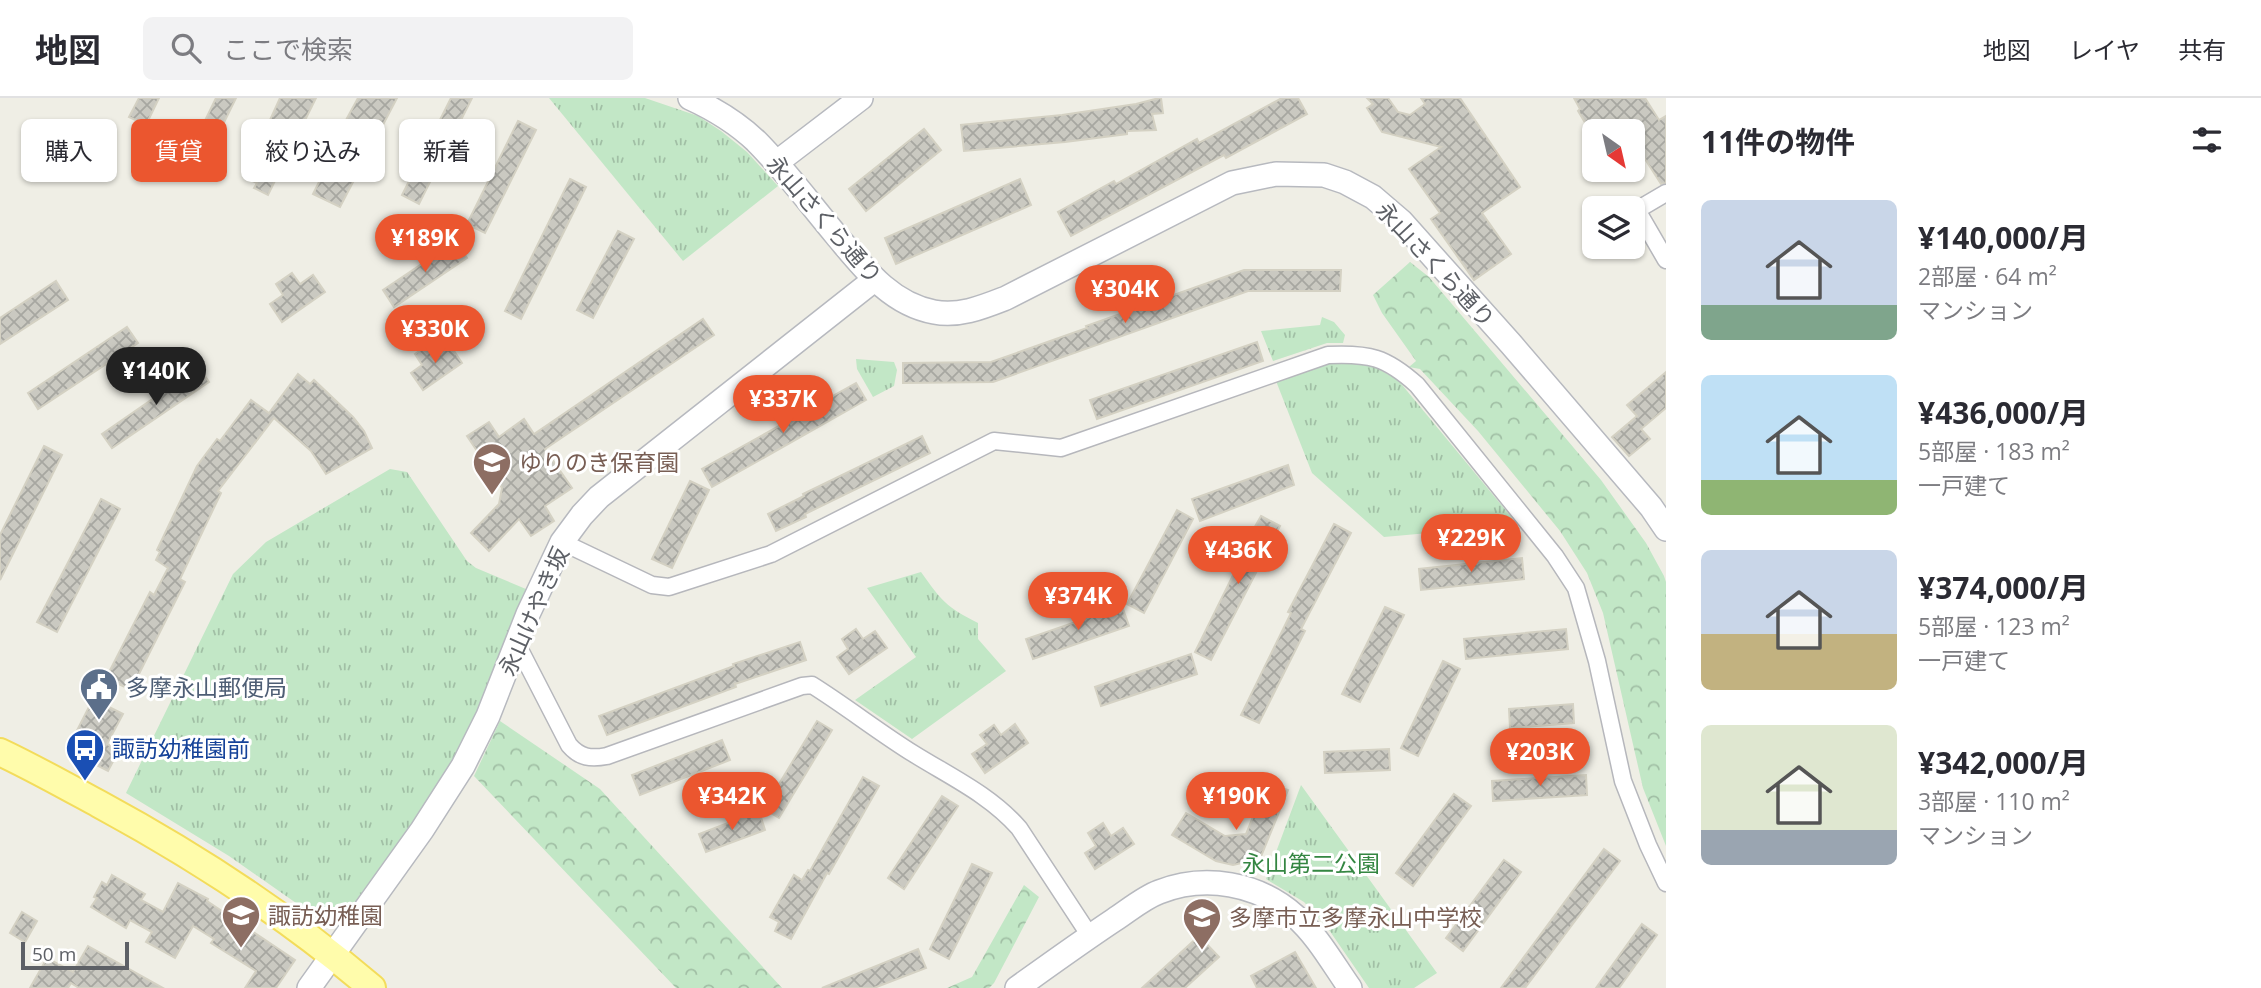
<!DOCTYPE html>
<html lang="ja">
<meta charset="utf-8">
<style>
:root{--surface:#fff;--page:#f2f2f3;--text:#2b2b33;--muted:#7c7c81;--line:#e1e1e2;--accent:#eb562f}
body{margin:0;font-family:"Open Sans","Noto Sans JP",sans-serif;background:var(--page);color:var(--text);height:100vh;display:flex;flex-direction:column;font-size:26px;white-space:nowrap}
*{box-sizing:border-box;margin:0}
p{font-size:23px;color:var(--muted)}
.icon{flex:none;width:38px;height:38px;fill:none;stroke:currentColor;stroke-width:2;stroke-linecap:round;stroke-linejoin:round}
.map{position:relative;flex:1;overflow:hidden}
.side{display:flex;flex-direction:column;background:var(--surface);width:595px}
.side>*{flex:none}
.banner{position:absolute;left:21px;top:21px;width:665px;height:63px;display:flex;gap:14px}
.needle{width:46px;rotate:146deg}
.fabs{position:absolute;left:1582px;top:21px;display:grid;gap:14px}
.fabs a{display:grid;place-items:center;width:63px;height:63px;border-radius:10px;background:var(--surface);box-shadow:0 2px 5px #0004;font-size:35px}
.scale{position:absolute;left:21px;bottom:18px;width:108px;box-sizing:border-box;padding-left:7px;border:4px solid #5d6066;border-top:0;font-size:19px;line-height:24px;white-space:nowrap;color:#5d6066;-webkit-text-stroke:5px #fff;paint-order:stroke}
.price{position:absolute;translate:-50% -60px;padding:0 16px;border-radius:24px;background:var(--accent);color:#fff;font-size:23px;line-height:46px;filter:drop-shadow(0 2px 4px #0008)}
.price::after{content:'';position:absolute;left:50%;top:42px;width:21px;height:16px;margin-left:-10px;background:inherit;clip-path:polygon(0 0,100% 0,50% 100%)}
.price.on{background:#222;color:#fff}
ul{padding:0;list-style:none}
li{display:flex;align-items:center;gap:21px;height:175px;padding:0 35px}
li span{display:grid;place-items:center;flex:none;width:196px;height:140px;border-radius:10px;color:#555}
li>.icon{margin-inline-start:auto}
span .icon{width:84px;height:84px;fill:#fffc;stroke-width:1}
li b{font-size:30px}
h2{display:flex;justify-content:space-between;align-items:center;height:84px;padding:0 35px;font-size:30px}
.chip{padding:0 24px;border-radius:10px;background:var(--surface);box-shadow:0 2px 5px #0004;font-size:24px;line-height:63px}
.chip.on{background:var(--accent);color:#fff}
header{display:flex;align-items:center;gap:42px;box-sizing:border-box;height:98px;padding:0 35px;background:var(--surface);border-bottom:2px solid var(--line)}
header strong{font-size:33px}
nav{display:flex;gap:38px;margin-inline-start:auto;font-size:24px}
.search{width:490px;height:63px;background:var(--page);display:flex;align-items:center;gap:18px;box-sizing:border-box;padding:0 24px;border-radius:10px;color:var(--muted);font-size:26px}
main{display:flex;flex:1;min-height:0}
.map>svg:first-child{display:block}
</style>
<header>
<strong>地図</strong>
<div class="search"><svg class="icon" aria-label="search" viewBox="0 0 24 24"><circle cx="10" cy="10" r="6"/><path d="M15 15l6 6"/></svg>ここで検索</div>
<nav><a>地図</a><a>レイヤ</a><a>共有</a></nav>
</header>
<main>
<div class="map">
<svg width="1666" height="890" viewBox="0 0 1666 890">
<defs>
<pattern id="forest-crowns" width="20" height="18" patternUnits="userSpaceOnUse" patternTransform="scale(1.75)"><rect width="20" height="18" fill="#c2e7c6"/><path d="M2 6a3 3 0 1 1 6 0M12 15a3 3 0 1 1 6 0" fill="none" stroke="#a1bfa5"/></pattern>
<pattern id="park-tufts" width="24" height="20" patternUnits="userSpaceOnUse" patternTransform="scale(1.75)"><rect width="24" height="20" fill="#c2e7c6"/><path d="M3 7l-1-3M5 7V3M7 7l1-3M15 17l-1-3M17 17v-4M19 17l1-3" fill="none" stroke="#a1bfa5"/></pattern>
<pattern id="building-cross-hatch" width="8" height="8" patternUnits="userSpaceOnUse" patternTransform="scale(1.75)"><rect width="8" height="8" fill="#cac9c1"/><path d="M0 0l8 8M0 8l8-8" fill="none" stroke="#a7a7a1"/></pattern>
</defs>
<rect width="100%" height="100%" fill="#efeee5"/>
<g fill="url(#forest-crowns)">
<polygon points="1410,164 1429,179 1601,382 1646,445 1664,478 1666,484 1666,748 1643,690 1603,515 1587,475 1560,433 1478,333 1420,271 1409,269 1416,263 1382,215 1373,197"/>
<polygon points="500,623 600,691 782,890 676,890 474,678"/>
<polygon points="1024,787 1039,799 994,885 989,890 947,890 972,879"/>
</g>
<g fill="url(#park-tufts)">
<polygon points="549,0 645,0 698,18 721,33 747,54 778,88 683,163"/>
<polygon points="1322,219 1334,224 1345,237 1343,245 1327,245 1273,263 1261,233 1320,227"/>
<polygon points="856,261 894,264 897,272 894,288 873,299 857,271"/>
<polygon points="1352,263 1375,269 1398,282 1513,421 1507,428 1384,439 1312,375 1276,283 1328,264"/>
<polygon points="390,371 407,374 467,463 476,470 533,494 455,665 345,826 326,826 229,758 126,695 233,476 266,444"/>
<path d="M921,474C941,502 946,509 978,525V541L1006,573L912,641L855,602L916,559L867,490Z"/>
<polygon points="1301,687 1437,875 1414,890 1369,890 1327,829 1304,804 1266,781"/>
</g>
<g fill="url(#building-cross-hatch)" stroke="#d4d1c3" stroke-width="2">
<polygon points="139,0 159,0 146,27 129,19"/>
<polygon points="216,0 236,0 211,51 195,43"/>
<polygon points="280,0 316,0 268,97 254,90 257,85 244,79"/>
<polygon points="358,0 397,0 340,109 313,96 348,26 345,24"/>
<polygon points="451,0 472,0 419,106 402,97"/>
<polygon points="1159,0 1161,0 1163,15 1152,16 1156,32 1127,33 1127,36 1065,44 964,53 961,27 1062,17 1136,6"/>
<polygon points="1282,0 1298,0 1307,16 1226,60 1224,57 1071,138 1058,114 1114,83 1116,86 1197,41 1199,45"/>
<polygon points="1367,0 1388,0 1398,14 1410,17 1425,6 1421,0 1460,0 1520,89 1482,115 1511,156 1474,182 1431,121 1440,115 1409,71 1441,49 1382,34 1367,10 1373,6"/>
<polygon points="1574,0 1645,0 1659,22 1666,18 1666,85 1661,86 1645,61 1633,68 1633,33 1590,33 1578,13 1580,11"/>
<polygon points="518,23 536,32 485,135 467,126"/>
<polygon points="924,31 941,52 866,113 849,91"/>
<polygon points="570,81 586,89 521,221 505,213"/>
<polygon points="1020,81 1031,107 896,166 885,140"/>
<polygon points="618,133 634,141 593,220 577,212"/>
<polygon points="456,143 467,160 394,209 383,192"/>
<polygon points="1244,172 1341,172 1340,193 1248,193 993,284 903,285 903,265 991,264 1087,230 1086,228"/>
<polygon points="292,175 300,186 313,177 325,194 282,224 270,206 283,197 276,186"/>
<polygon points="56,183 68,202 0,246 0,220"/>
<polygon points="703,221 714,237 545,351 572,390 545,408 554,423 531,438 519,421 489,453 471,435 499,406 502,390 467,338 489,324 499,339 524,321 534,336"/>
<polygon points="127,229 138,245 38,311 28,295"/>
<polygon points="1257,244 1263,263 1097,321 1090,302"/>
<polygon points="431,245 438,256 450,247 462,265 423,292 411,275 422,267 415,256"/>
<polygon points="199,269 209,284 112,350 102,336"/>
<polygon points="1666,274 1666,310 1641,331 1650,341 1629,358 1612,339 1637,318 1627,307"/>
<polygon points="298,276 310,286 314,282 353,319 364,333 372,350 326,376 311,353 274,320 218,393 221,395 180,481 185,484 131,592 106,580 150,494 154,497 168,470 156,462 160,454 157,452 197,368 217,341 220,343 251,302 269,315"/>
<polygon points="856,285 866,302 712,389 702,371"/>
<polygon points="922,338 930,355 805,416 806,419 776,433 768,416 804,398 803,396"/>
<polygon points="44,348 62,357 0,482 0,437"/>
<polygon points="1288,367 1294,387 1200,423 1192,401"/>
<polygon points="690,383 709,392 672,470 652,461"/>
<polygon points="101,401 120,411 57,534 37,524"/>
<polygon points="1177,412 1193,421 1144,515 1127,506"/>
<polygon points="1261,418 1280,428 1211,562 1195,554 1244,455 1241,453"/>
<polygon points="1334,426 1351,435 1301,531 1305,533 1259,625 1241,617 1291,515 1288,514"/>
<polygon points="1522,460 1524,481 1421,492 1419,471"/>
<polygon points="1122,508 1129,528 1033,561 1026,541"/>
<polygon points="1385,509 1404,517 1360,604 1342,596"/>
<polygon points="856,531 863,541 875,533 887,550 849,576 837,559 848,551 842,541"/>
<polygon points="1566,531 1568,551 1466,561 1464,541"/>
<polygon points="800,544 806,562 735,586 736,589 607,637 599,618 734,568 733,566"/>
<polygon points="1191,556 1197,576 1101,608 1095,589"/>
<polygon points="1443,563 1460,571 1418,658 1401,650"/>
<polygon points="93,601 123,616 107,646 119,652 108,673 67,652"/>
<polygon points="1573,606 1574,625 1510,630 1509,611"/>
<polygon points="817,623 832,632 779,720 764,711"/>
<polygon points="1015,626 1028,645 985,675 972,656 987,646 980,637 994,627 1001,637"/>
<polygon points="722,642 730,662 640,697 632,677"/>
<polygon points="1389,651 1390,672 1325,675 1324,654"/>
<polygon points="1586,677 1587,697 1493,703 1492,683"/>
<polygon points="863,679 879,688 829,776 827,775 791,841 775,833 779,824 770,819 794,777 802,782 808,772 810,773"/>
<polygon points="1267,684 1288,692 1260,761 1233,767 1216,763 1172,737 1186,715 1225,738 1246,736"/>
<polygon points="1454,696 1471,708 1413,788 1396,775"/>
<polygon points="942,698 958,708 904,791 888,780"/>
<polygon points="759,713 765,732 706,754 699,736"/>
<polygon points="1103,725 1111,738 1123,730 1134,746 1095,771 1085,755 1096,748 1088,735"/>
<polygon points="1604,751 1620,763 1572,827 1525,890 1501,890"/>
<polygon points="1504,762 1521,774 1463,853 1446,840"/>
<polygon points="972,766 992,775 949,861 930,851"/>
<polygon points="112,777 145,796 141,802 163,814 178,785 208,801 207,803 295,862 276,890 245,890 256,873 211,845 214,841 193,828 175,860 146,844 152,834 130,822 126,830 91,809 97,800 94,799 102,784 107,787"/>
<polygon points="22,814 37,823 25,844 10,835"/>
<polygon points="1642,826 1657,837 1619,890 1596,890"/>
<polygon points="1199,838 1219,859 1185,890 1142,890"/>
<polygon points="88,848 163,890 79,890 71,885 68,890 30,890 47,860 73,874"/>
<polygon points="918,851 926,870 874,890 822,890"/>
<polygon points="1295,854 1316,890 1257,890 1251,878"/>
</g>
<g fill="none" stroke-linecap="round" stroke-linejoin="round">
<g stroke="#b6b7bc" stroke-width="19">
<g id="street">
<polyline points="1666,95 1637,112 1666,162"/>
<path d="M562,444L652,487L669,489L771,456L994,343L1061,350L1328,257C1369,255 1386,259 1417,287L1555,458L1576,490L1597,563L1623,683L1648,747L1666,785"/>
<path d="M517,546L569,647C580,660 591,661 607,658L802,588L812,587C847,609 880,635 914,656C951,679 990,697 1019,730L1090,838"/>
</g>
</g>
<g stroke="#b7b9bf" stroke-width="26">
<g id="secondary">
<path d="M690,0C714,11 737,25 756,43C785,72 810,106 836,137C863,169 890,206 934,214C959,219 983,209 1006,200L1232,85L1276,76L1324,77L1345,84L1373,99L1401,123L1511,246L1651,409L1666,431"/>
<polyline points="776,65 861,0"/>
<polyline points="309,890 422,732 463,668 488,618 528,516 562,444 582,417 599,399 874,182"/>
<path d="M1017,890C1049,867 1081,844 1114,822C1128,813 1143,800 1159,794C1205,776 1258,785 1295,818C1317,837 1333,866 1350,890"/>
</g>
</g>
<g stroke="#f3dc5b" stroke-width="30">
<path id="primary" d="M0,654C34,670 66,688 99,706C195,758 289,819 372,890"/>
</g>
<use href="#street" stroke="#fff" stroke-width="16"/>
<use href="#secondary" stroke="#fff" stroke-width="23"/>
<use href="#primary" stroke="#fffcab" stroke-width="26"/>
</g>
<defs>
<g id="school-pin" transform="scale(2.0125)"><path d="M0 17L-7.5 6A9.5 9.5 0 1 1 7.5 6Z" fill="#8d6e63" stroke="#fff"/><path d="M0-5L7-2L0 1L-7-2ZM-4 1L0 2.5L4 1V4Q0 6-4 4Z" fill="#fff"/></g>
<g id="civic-pin" transform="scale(2.0125)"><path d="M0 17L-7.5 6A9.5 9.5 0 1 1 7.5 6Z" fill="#5c6f8a" stroke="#fff"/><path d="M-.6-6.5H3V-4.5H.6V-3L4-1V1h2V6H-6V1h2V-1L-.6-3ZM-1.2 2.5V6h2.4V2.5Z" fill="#fff"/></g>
<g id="bus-pin" transform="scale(2.0125)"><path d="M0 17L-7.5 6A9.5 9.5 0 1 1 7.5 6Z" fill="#1a4fb4" stroke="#fff"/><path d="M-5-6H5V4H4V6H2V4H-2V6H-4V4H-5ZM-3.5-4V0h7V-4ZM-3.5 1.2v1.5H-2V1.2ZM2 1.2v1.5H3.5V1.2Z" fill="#fff"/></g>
</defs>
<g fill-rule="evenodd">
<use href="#school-pin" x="492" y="364"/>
<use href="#civic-pin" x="99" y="589"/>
<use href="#bus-pin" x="85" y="650"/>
<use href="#school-pin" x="241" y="817"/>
<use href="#school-pin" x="1202" y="819"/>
</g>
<g text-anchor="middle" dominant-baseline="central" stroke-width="6" stroke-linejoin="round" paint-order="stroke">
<g font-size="23" fill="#5d6066" stroke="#fff">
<text transform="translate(825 121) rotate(49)">永山さくら通り</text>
<text transform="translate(1436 166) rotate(47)">永山さくら通り</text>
<text transform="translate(533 513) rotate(-66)">永山けやき坂</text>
</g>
<g font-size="23" fill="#785e54" stroke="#fff" text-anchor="start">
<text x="519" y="364">ゆりのき保育園</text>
<text x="268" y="817">諏訪幼稚園</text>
<text x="1229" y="819">多摩市立多摩永山中学校</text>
</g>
<g font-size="23" fill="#4e5e75" stroke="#fff" text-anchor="start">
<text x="126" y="589">多摩永山郵便局</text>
</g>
<g font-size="23" fill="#164399" stroke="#fff" text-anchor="start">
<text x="112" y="650">諏訪幼稚園前</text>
</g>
<g font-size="23" fill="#348642" stroke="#fff">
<text x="1311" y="765">永山第二公園</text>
</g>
</g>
</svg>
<div class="fabs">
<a><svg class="needle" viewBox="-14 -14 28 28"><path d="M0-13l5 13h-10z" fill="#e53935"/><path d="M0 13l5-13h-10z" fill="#7c7c81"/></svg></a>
<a><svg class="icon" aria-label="layers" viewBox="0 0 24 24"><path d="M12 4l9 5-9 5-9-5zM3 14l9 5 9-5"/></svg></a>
</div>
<div class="scale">50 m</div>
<b class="price" style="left:425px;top:176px">¥189K</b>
<b class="price" style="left:1125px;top:227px">¥304K</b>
<b class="price" style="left:435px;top:267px">¥330K</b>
<b class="price on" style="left:156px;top:309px">¥140K</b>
<b class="price" style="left:783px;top:337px">¥337K</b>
<b class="price" style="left:1471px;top:476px">¥229K</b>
<b class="price" style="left:1238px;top:488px">¥436K</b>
<b class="price" style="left:1078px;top:534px">¥374K</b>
<b class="price" style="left:1540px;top:690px">¥203K</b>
<b class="price" style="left:732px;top:734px">¥342K</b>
<b class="price" style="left:1236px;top:734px">¥190K</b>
<div class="banner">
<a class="chip">購入</a>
<a class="chip on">賃貸</a>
<a class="chip">絞り込み</a>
<a class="chip">新着</a>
</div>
</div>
<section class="side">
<h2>11件の物件<svg class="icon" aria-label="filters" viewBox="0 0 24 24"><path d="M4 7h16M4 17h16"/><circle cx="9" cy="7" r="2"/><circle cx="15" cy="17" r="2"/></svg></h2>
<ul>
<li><span style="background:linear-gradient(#c9d6e8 75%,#7fa58c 0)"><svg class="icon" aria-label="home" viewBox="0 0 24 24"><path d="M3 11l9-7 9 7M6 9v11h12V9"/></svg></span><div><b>¥140,000/月</b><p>2部屋 · 64 m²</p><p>マンション</p></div></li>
<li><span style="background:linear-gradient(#bfe0f5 75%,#8fb573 0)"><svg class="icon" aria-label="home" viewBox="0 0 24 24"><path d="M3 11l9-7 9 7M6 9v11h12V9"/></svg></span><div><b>¥436,000/月</b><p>5部屋 · 183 m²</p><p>一戸建て</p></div></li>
<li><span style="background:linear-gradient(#c9d6e8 60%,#c2b280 0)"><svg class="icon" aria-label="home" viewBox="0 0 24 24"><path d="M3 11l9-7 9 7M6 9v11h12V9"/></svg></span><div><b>¥374,000/月</b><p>5部屋 · 123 m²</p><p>一戸建て</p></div></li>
<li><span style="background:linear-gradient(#dfe7d0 75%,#9aa5b1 0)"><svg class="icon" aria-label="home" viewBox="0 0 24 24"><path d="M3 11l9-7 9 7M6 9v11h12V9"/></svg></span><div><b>¥342,000/月</b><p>3部屋 · 110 m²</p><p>マンション</p></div></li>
</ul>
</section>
</main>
